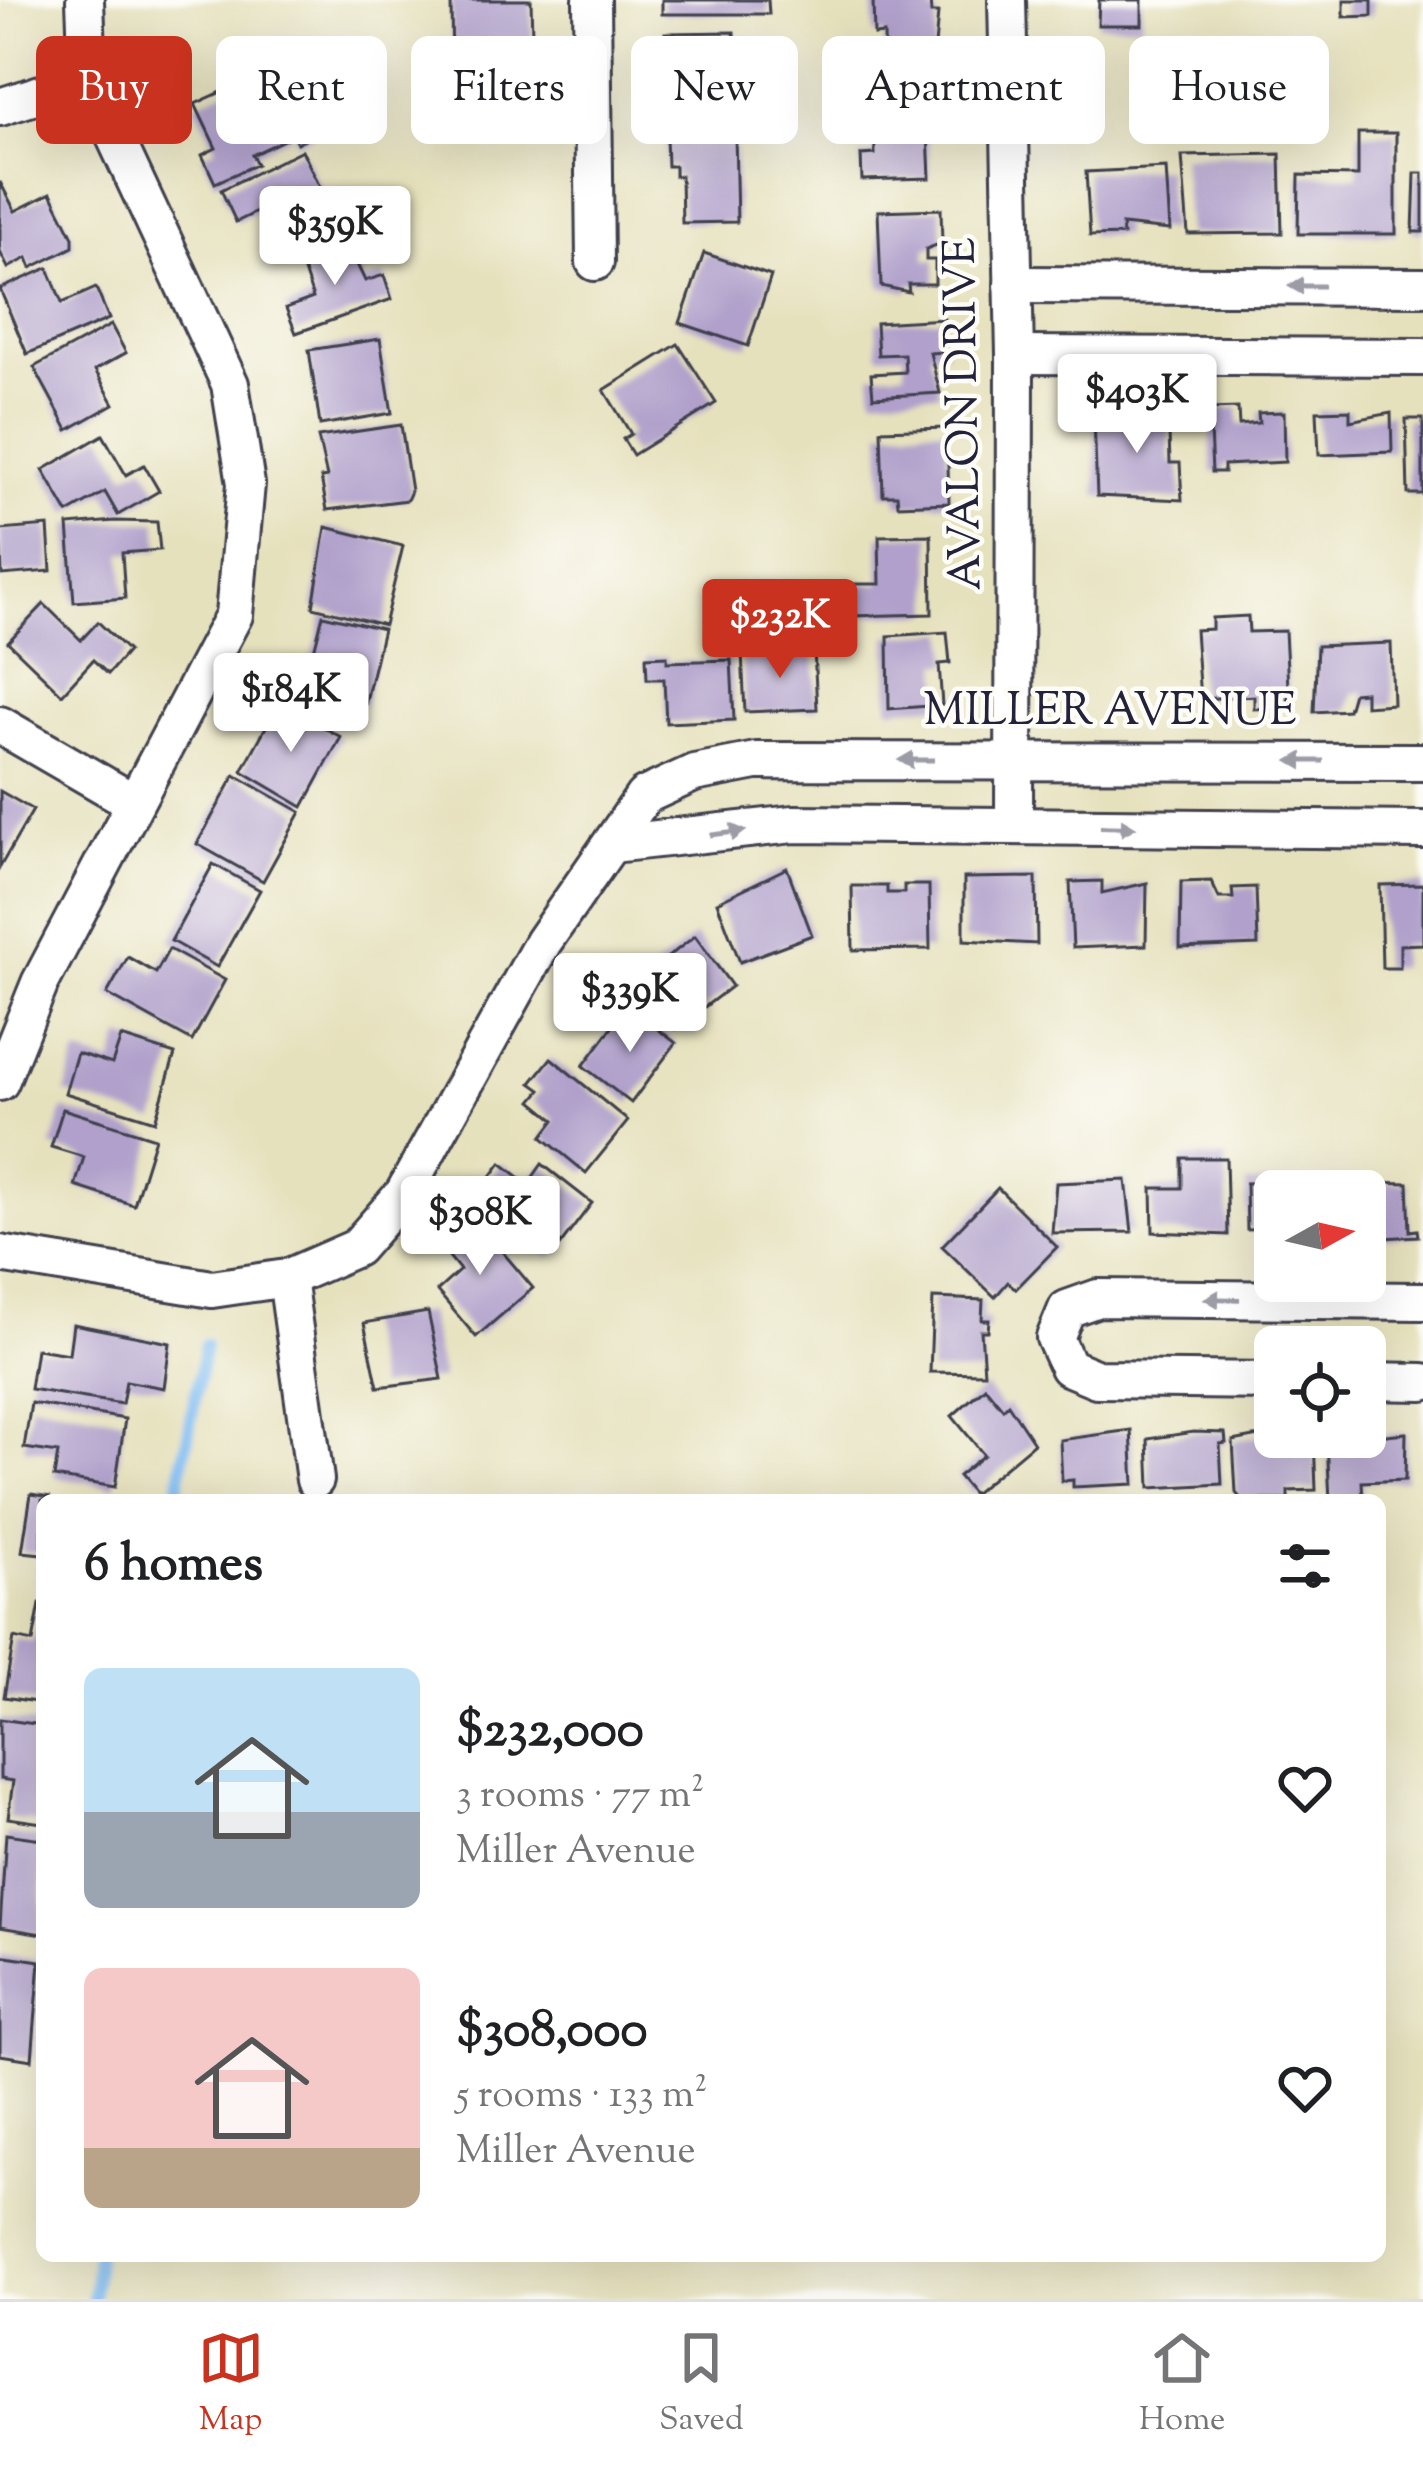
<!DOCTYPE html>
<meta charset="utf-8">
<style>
:root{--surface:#fff;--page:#f2f2f2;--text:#202124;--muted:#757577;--line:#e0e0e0;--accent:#c8321e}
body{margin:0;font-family:"Sorts Mill Goudy",serif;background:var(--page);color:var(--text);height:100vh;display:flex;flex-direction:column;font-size:45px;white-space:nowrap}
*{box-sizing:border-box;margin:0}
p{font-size:39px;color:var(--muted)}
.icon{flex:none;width:66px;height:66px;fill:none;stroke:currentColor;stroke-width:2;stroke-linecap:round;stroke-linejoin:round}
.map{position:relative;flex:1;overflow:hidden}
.panel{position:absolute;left:36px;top:1494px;width:1350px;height:768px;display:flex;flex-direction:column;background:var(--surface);border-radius:18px;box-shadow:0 12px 48px #0002}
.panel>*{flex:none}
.top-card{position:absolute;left:36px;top:36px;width:1353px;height:108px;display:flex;gap:24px}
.needle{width:78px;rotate:82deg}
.buttons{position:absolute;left:1254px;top:1170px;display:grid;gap:24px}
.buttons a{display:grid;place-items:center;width:132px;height:132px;border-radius:18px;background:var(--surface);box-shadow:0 12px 48px #0002;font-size:60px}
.price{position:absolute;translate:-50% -102px;padding:0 27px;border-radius:12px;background:#fff;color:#222;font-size:39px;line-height:78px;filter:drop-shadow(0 3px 6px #0008)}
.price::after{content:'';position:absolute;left:50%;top:72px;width:36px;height:27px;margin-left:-18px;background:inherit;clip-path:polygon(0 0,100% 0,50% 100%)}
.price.current{background:var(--accent);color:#fff}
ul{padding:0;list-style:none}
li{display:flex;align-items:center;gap:36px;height:300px;padding:0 48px}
li span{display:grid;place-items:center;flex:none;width:336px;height:240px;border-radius:18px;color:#555}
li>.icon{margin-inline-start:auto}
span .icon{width:144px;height:144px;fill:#fffc;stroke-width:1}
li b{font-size:51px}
h2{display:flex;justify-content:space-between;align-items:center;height:144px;padding:0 48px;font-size:51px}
.tag{padding:0 42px;border-radius:18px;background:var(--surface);box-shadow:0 12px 48px #0002;font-size:42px;line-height:108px}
.tag.current{background:var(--accent);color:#fff}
.menu{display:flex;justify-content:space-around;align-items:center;height:168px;border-top:3px solid var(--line);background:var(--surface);font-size:33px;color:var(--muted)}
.menu a{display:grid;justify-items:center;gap:6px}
.menu .current{color:var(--accent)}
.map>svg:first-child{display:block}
</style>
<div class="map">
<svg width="1423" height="2299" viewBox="0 0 1423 2299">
<rect width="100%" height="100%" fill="#fdfcf7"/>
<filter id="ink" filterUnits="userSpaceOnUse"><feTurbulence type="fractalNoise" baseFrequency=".00833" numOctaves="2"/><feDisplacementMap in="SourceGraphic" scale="24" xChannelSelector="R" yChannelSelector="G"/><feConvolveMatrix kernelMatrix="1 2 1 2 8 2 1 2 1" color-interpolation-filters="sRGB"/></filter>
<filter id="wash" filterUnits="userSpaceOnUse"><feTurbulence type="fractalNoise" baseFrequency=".004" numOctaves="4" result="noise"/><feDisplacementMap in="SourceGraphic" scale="48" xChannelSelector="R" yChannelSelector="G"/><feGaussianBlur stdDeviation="2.7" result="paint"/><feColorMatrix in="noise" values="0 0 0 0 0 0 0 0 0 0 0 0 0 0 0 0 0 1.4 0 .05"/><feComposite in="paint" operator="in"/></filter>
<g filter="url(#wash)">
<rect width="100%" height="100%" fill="#e6e1bd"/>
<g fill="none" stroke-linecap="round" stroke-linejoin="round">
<g stroke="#80bdf3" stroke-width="12">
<polyline points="176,1500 205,1345"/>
<polyline points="93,2299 97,2256"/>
</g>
</g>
<g id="blocks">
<g fill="#b0a0cb">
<polygon points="451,0 531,0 533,74 452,76"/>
<polygon points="662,0 768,0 769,14 662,14"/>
<polygon points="873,0 930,0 931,13 938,13 933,67 885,68 884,34 874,35"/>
<polygon points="1099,0 1142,0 1142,25 1098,25"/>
<polygon points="1344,0 1372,0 1372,16 1344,17"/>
<polygon points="734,32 735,47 749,47 749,80 735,76 736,116 679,117 679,75 666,76 665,33"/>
<polygon points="261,74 290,137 252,155 257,164 215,183 202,155 216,148 195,104"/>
<polygon points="933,82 933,100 940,100 942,133 928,133 930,178 862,180 861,155 875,154 874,106 863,106 862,85"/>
<polygon points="322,90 338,123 297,143 281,110"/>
<polygon points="1358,133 1396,133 1396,234 1298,234 1299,175 1358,176"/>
<polygon points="735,135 737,222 682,223 681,176 675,176 675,166 667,166 666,136"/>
<polygon points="302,150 342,233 296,255 271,205 236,222 221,190"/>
<polygon points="1280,154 1282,233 1188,234 1182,156"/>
<polygon points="1166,168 1170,230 1122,225 1123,235 1090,236 1086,172"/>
<polygon points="1415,173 1423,173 1423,232 1413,232"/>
<polygon points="0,182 15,211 51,193 73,237 73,247 31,268 27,258 8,268 0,252"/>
<polygon points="941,209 942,243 926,249 926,260 935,260 935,284 908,284 909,292 881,286 878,211"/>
<polygon points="345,239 365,281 384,275 392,299 296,333 286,308 313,298 299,256"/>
<polygon points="704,253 771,276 748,346 680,323"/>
<polygon points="48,268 62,303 96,288 109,319 27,354 0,289"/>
<polygon points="944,319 946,352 930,353 940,393 873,397 871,374 905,372 904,354 878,355 876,323"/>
<polygon points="111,325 126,353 95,370 114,404 68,430 34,367"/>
<polygon points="380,339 392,413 320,425 309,350"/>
<polygon points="678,344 716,403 633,455 623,439 631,434 604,390"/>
<polygon points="1139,404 1168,404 1170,463 1180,463 1182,500 1097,496 1094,419 1139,418"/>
<polygon points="1238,408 1239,425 1259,423 1258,413 1284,412 1285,462 1224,465 1224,472 1212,472 1209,409"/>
<polygon points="1350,410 1350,421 1391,413 1392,452 1319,455 1317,411"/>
<polygon points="1406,419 1423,419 1423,494 1408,494"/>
<polygon points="401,425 411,491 407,500 327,510 321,478 327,477 318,437"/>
<polygon points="947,428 949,503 898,505 897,495 883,495 881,430"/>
<polygon points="103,435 126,475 144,465 159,491 118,515 105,492 68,513 43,470"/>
<polygon points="115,521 157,522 160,550 122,553 125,598 74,602 68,525"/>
<polygon points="48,526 51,571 2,575 0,530"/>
<polygon points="326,527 403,546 384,625 313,607"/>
<polygon points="931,535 932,614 851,616 851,584 880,584 879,536"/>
<polygon points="44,604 81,640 98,622 128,651 108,674 93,660 62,694 8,642"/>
<polygon points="323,615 383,629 365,705 303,694"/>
<polygon points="1248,616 1249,632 1285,631 1289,707 1254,709 1254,696 1200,699 1195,630 1212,629 1212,618"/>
<polygon points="947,632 950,663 939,664 942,705 889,709 888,636"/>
<polygon points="1391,643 1393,704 1365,706 1365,692 1353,693 1348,710 1314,712 1317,646"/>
<polygon points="814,650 817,709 745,712 742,653"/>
<polygon points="667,656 667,662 731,660 734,720 666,723 664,679 647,679 646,657"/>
<polygon points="279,703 341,737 303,807 242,771"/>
<polygon points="235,775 301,812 263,881 197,844"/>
<polygon points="0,791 33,810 0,867"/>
<polygon points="213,864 260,890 217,967 171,941"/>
<polygon points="787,868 812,935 740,962 717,902"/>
<polygon points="1036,877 1037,944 964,940 964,878"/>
<polygon points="1102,881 1102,893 1147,883 1146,945 1073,948 1070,882"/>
<polygon points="1211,881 1219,898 1233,898 1232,888 1256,887 1258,945 1180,948 1181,882"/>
<polygon points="1423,884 1423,944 1400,945 1400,968 1382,968 1380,885"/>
<polygon points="904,885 929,885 930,949 853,950 852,886 887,886 887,893 904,893"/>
<polygon points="695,936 732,986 676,1029 638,980"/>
<polygon points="169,949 225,980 192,1041 107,994 128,957 156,973"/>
<polygon points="628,1006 676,1043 631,1103 583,1066"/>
<polygon points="121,1037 175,1054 155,1121 65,1093 77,1053 112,1064"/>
<polygon points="551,1058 628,1121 586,1173 542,1137 555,1120 532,1101 541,1090 531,1083"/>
<polygon points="63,1109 155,1138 134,1205 75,1186 84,1157 51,1147"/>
<polygon points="1182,1158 1226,1158 1228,1235 1153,1232 1152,1188 1182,1188"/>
<polygon points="501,1163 528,1184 542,1164 592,1203 551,1257 513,1234 516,1230 474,1199"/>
<polygon points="1126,1180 1132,1232 1052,1233 1056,1183"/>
<polygon points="1316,1181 1316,1191 1275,1191 1275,1229 1247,1230 1246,1183"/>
<polygon points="1368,1182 1408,1183 1410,1231 1417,1230 1418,1236 1365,1239 1365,1191 1335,1191 1335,1184"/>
<polygon points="998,1188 1057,1247 1016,1289 1008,1282 995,1297 942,1246"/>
<polygon points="472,1216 533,1288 476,1337 437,1291 460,1270 439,1244"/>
<polygon points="933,1298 983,1300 982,1320 989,1320 988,1331 981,1331 984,1373 930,1372"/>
<polygon points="428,1312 442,1379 378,1387 364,1323"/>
<polygon points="73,1324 170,1343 164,1388 126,1381 122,1404 30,1389 36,1349 69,1354"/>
<polygon points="985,1387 1003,1409 1008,1404 1034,1443 973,1494 958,1476 984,1455 952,1416"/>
<polygon points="31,1403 125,1419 115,1487 54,1477 58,1453 24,1448"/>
<polygon points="1131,1430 1134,1484 1073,1487 1073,1480 1062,1481 1060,1440"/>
<polygon points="1193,1432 1225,1433 1226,1443 1220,1444 1222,1484 1150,1488 1148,1439"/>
<polygon points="1275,1433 1275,1440 1314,1437 1316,1490 1288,1491 1288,1500 1242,1500 1236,1493 1233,1441"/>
<polygon points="1406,1433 1405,1480 1362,1482 1363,1500 1330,1500 1327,1441"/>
<polygon points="31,1494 51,1497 42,1500 42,1554 22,1552"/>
<polygon points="40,1604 42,1604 42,1703 4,1697 14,1638 33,1642"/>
<polygon points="0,1719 42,1725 42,1823 8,1818 13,1781 0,1779"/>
<polygon points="6,1834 42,1839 42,1934 0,1927"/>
<polygon points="0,1955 40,1961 32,2060 0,2055"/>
</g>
</g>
</g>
<g filter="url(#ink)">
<use href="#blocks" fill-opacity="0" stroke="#3f3f4e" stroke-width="3"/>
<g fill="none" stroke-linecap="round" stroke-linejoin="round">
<g stroke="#3f3f4e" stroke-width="42">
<g id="minor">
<polyline points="592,0 595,262"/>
<polyline points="1007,0 1015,355 1014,826"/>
<polyline points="0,107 88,79"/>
<polyline points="1013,285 1423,287"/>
<polyline points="1015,355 1423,357"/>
<polyline points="0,725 133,802"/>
<polyline points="612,844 794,824 1423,830"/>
<polyline points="0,1082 40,983 234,615 246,484 230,384 88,79 85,0"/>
<polyline points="0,1254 212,1289 287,1278 356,1248 404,1193 543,942 644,796 694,773 756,761 1423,762"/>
<polyline points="287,1278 315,1480"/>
<polyline points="1275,1381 1097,1379 1068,1367 1055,1338 1067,1309 1098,1298 1423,1301"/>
<polyline points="1365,1381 1423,1382"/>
</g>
</g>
<use href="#minor" stroke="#fff" stroke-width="36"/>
</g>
<defs><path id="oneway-solid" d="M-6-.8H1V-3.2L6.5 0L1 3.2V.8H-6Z" transform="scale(3)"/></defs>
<g fill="#9c9ca7">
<use href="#oneway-solid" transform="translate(1306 286) rotate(-180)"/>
<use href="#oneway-solid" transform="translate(916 760) rotate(180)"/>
<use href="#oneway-solid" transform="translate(1306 761) rotate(-180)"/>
<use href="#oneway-solid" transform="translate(1118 827) rotate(1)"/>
<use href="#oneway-solid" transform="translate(728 833) rotate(-7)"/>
<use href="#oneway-solid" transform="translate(1222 1299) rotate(-179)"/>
</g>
</g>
<g text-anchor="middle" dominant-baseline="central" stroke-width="9" stroke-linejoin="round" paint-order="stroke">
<g font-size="45" fill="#22223b" stroke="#fdfcf7">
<text transform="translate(966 414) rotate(-91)">AVALON DRIVE</text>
<text x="1110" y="713">MILLER AVENUE</text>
</g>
</g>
</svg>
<div class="buttons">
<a><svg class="needle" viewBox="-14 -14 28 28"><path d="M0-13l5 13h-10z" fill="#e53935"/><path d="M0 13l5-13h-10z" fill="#757577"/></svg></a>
<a><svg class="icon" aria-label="locate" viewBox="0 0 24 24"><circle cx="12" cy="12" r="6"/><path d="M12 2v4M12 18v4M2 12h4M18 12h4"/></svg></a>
</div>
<b class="price" style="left:335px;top:288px">$359K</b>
<b class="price" style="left:1137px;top:456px">$403K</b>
<b class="price current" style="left:780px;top:681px">$232K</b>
<b class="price" style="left:291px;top:755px">$184K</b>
<b class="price" style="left:630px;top:1055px">$339K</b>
<b class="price" style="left:480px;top:1278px">$308K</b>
<div class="top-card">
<a class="tag current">Buy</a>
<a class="tag">Rent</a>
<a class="tag">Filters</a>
<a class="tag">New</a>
<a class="tag">Apartment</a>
<a class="tag">House</a>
</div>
<section class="panel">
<h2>6 homes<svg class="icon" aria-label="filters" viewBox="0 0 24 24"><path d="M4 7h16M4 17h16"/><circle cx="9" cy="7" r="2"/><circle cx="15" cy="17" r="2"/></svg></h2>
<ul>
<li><span style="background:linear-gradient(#bfe0f5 60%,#9aa5b1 0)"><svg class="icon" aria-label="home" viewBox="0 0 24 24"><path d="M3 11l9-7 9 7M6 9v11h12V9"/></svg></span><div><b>$232,000</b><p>3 rooms · 77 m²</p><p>Miller Avenue</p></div><svg class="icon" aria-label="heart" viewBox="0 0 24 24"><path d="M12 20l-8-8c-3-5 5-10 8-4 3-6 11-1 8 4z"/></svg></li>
<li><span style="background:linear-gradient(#f6c9c9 75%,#b9a48a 0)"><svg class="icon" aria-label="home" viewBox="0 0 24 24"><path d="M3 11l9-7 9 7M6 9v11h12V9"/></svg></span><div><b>$308,000</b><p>5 rooms · 133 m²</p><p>Miller Avenue</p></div><svg class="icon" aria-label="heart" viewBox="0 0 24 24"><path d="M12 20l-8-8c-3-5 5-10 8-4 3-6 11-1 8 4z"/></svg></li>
</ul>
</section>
</div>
<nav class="menu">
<a class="current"><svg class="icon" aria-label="map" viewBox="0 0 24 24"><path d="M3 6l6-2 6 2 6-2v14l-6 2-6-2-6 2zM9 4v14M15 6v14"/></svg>Map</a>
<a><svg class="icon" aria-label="saved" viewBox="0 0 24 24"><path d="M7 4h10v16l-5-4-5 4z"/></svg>Saved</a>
<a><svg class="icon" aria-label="home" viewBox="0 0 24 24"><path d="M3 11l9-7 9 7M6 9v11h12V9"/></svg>Home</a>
</nav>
